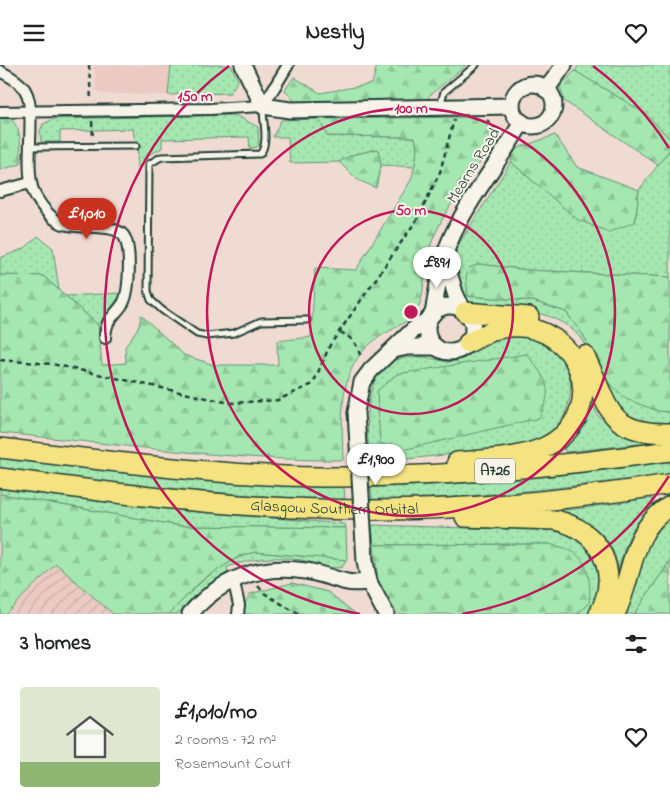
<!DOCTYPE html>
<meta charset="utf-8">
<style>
:root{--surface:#fff;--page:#f6f6f6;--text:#202124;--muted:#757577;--line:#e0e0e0;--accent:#c8321e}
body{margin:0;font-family:"Indie Flower",sans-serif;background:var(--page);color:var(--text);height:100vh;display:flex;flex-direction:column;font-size:19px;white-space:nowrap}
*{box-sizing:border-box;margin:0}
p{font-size:16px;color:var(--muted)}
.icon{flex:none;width:28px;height:28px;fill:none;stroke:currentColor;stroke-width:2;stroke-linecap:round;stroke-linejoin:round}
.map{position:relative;height:549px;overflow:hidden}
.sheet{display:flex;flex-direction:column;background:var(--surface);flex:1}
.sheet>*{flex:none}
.price{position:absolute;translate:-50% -42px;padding:0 11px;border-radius:18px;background:#fff;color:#222;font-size:16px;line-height:32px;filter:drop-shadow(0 1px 2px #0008)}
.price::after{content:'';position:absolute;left:50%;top:30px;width:15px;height:11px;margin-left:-8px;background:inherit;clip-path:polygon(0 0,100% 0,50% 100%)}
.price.current{background:var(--accent);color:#fff}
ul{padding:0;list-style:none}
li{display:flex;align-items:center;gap:15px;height:125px;padding:0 20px}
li+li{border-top:1px solid var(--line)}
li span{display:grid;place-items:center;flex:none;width:140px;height:100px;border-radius:5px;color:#555}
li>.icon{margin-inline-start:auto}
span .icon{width:60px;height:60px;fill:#fffc;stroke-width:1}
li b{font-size:21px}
h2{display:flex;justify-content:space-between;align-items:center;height:60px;padding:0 20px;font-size:21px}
header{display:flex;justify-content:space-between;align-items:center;height:65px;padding:0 20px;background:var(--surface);font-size:22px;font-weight:800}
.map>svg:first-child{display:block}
</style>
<header><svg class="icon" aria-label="menu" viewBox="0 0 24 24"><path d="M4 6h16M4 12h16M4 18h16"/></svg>Nestly<svg class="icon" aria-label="heart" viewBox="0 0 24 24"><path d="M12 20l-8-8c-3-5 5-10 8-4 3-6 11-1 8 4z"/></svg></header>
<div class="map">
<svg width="670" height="549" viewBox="0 0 670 549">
<defs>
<pattern id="industrial-furrows" width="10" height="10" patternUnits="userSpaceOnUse" patternTransform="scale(1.25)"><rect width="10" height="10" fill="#ebcac3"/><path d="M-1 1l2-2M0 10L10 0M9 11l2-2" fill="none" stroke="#c9aea8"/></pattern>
<pattern id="grass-dots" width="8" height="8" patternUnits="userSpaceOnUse" patternTransform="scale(1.25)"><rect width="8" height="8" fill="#a5e7b1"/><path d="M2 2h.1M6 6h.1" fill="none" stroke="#8ec799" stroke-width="1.8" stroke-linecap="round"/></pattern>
<pattern id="forest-firs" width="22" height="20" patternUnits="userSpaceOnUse" patternTransform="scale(1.25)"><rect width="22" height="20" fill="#a5e7b1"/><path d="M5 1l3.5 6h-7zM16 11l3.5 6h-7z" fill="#8ec799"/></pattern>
</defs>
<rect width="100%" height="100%" fill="#f0dbd2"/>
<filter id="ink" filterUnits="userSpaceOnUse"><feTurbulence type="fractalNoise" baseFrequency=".02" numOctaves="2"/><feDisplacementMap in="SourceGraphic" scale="10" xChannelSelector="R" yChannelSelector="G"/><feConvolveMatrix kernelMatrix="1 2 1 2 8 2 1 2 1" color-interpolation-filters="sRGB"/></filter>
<g filter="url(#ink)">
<polygon fill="#ebcac3" points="94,0 171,0 168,30 103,29 96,25"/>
<polygon fill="url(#industrial-furrows)" points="56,499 113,549 5,549"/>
<g fill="url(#grass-dots)" stroke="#629272">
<polygon points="171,0 231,0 238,15 230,28 168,30"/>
<polygon points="579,0 670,0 670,74 646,49 575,6"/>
<polygon points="235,50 258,62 259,81 250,84 249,72 162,74 162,83 146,91 140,102 137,102 138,76 134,72 133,64 60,66 60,77 41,77 40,66 43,59 54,54"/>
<polygon points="319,54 328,71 415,72 417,84 415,102 381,100 377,84 352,90 339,97 290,98 288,72 273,72 281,55"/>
<path d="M670,84V212L528,205L479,199L468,231L533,236L566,247L584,271L606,315L658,346L670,347V359C660,358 645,360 636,356C602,342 599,283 569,262C541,242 502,243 469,240L465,235L454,204L457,201L455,191L460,177L511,97L535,118L635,157L639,125Z"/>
<polygon points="38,171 53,183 59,225 43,211 0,210 0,193 25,183"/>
<polygon points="122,228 98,260 66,231"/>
<path d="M511,271C519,272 530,270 537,273C571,283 580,330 560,357C552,369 540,376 527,381L370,398C367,372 363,323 383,302C390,294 405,293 415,292C429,290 443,299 456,296C469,293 472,287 482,280C491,274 500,273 511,271Z"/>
<path d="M589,331L598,351L637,376L649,378L565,387L564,382C586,362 589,362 589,331Z"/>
<path d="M0,393L86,403L344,421L345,436C229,430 114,420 0,403Z"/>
<path d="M670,396V409C571,422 472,433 372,437L371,422C472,420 571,411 670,396Z"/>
<polygon points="0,424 175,445 345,459 346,463 180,461 0,429"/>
<path d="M651,433L655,439C631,460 627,474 618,505C613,466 586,455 553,445L576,444Z"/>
<polygon points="670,450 670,496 634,549 621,549 645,476"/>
<path d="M372,460L566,466C585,477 601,489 602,515C603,525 595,539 592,549H577L588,539L549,479L374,480Z"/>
<path d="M255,487L347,495L342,502C328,506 314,497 301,495C274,490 252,494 227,502L228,507L193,532L178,549H169C194,523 219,496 255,487Z"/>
</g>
<g fill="url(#forest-firs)" stroke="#629272">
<path d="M377,0H466C459,7 428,30 426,35L296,38L285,25L294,12L320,28L372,19Z"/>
<polygon points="575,6 646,49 670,74 670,84 658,100 564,36 560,21"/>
<path d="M0,52C24,51 20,83 21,99L0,105Z"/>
<path d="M474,52C486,57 492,65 494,78C471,111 441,147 429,185C423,203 426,223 419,241C413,255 396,262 384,269C336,297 342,347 343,395C231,396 112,378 0,368V210L43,211L98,260L102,300L126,298L125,282L139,261L141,250L184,290L214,300H278L277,276L311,272L315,203L356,205L411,115C415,100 419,87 415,72L327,71L319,54Z"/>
<polygon points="555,70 577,102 639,125 635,157 609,167 578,155 511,97 515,84"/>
<polygon points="378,84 381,100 376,123 358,115 339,97 352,90"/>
<polygon points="479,199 528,205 670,212 670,347 658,346 626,334 606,315 584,271 566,247 533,236 468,231 466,212 469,203"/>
<path d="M527,289C546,315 555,322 539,353L398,386L380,378L377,326L397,309Z"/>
<polygon points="0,429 180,461 346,463 347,495 255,487 240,491 203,514 169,549 113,549 56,499 5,549 0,549"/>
<path d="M549,479C556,481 565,482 571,486C590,496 591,520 589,539L577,549H399L379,526L374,480Z"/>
<polygon points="670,496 670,549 634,549"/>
<polygon points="292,518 328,527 356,549 239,549 250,529"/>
</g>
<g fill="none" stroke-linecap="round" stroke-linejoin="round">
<g stroke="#1f3d34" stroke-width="9">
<g id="lane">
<polyline points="440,41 444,27 476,0"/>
<path d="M263,44C263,57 269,79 260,89L161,92L149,99L148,226L151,235L162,245L197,269L207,271L234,268L261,256L307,255"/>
<polyline points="30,82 136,81"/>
</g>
</g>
<g stroke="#1f3d34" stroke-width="14">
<g id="street">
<path d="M0,6C7,10 16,14 22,21C41,40 20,105 36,132C42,142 50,153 61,158C77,166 118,156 125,173C131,186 130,229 122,240C112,254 106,254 105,273"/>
<polyline points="0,47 210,44 263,41 288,0"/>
<polyline points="0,126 30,118"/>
<polyline points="233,513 239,540 238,549"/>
</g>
</g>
<g stroke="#1f3d34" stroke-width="19">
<g id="secondary">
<polyline points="243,0 263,41 290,45 512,41"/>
<circle cx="533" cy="40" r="21"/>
<polyline points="546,25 564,0"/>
<polyline points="445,193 455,228 463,245"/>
<circle cx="450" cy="264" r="23"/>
<path d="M433,249C437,225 440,201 449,178C467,135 499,98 522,57"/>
<polyline points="393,285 408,282 436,282"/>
<polyline points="356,347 362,317 371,305 412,266 429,254"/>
<polyline points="365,496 369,517 386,549"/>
<path d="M190,549C221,513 259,499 306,506C320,508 333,514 347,517C354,519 362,517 369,517"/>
</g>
</g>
<g stroke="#1f3d34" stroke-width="22">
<g id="highway">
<polyline points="465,247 529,252"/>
<path d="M584,290C610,337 602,369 670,368"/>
<path d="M0,383C106,396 213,410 320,412C438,413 554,402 670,386"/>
<path d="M457,397C488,394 528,394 554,377C610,340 578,258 510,262C495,263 481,271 468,278"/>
<path id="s1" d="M0,413C97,426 195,439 293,443C419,450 546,439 670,419"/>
<path d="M465,452L555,455C601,465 621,507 599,549"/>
<path d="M615,549C634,511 629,466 670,441"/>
</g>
</g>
<g stroke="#1f3d34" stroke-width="2.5" stroke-dasharray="5 4" stroke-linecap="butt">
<polyline points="89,0 91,36"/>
<polyline points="487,55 499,70"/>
<polyline points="92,56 93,73"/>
<path d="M340,267C353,273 358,280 361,294"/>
<polyline points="0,295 52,299 230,338 278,335 313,319 330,280 418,153 440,107 454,55"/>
<polyline points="258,521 264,528 298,549"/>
</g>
<use href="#lane" stroke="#f7f3e8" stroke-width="5"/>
<use href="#street" stroke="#f7f3e8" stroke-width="10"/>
<use href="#secondary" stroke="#f7f3e8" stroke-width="15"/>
<use href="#highway" stroke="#f5e382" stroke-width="19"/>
<g stroke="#1f3d34" stroke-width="19" stroke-linecap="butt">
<polyline id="secondary-bridge" points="356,347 365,496"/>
</g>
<use href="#secondary-bridge" stroke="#f7f3e8" stroke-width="15"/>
</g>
</g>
<g fill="none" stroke="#c2185b" stroke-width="2.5">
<circle cx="411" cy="247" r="102"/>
<circle cx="411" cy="247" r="204"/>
<path d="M669 411A306 306 0 0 1 462 549M360 549A306 306 0 0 1 229 1M593 1A306 306 0 0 1 669 83"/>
</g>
<g text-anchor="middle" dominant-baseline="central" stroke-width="4" stroke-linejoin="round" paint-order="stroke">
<rect fill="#f7f3e8" stroke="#60746a" stroke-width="1" x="475" y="393.5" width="40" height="25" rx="4"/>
<g font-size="15" font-weight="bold" fill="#1f3d34">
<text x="495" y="406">A726</text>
</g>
<g font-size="16" fill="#1f3d34" stroke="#f7f3e8">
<text transform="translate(474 101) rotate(-58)">Mearns Road</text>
<text stroke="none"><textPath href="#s1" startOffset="336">Glasgow Southern Orbital</textPath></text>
</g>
</g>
<circle cx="411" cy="247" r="8" fill="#c2185b" stroke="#f7f3e8" stroke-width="2.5"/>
<g font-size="15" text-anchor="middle" font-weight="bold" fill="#c2185b" stroke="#f7f3e8" stroke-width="4" stroke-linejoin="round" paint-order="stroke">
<text x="195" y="36">150 m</text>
<text x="411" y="48">100 m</text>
<text x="411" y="150">50 m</text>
</g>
</svg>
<b class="price current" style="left:87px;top:175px">£1,010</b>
<b class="price" style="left:437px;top:224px">£891</b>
<b class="price" style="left:376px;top:421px">£1,900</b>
</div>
<section class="sheet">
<h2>3 homes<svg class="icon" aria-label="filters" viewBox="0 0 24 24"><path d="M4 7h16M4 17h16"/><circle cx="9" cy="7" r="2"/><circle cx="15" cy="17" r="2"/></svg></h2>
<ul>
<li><span style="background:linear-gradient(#dfe7d0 75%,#8fb573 0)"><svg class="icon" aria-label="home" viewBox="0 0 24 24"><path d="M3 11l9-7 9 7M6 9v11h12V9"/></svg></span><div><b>£1,010/mo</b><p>2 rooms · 72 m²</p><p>Rosemount Court</p></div><svg class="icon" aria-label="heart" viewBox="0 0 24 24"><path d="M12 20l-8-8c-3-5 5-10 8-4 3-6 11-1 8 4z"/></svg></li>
</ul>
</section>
